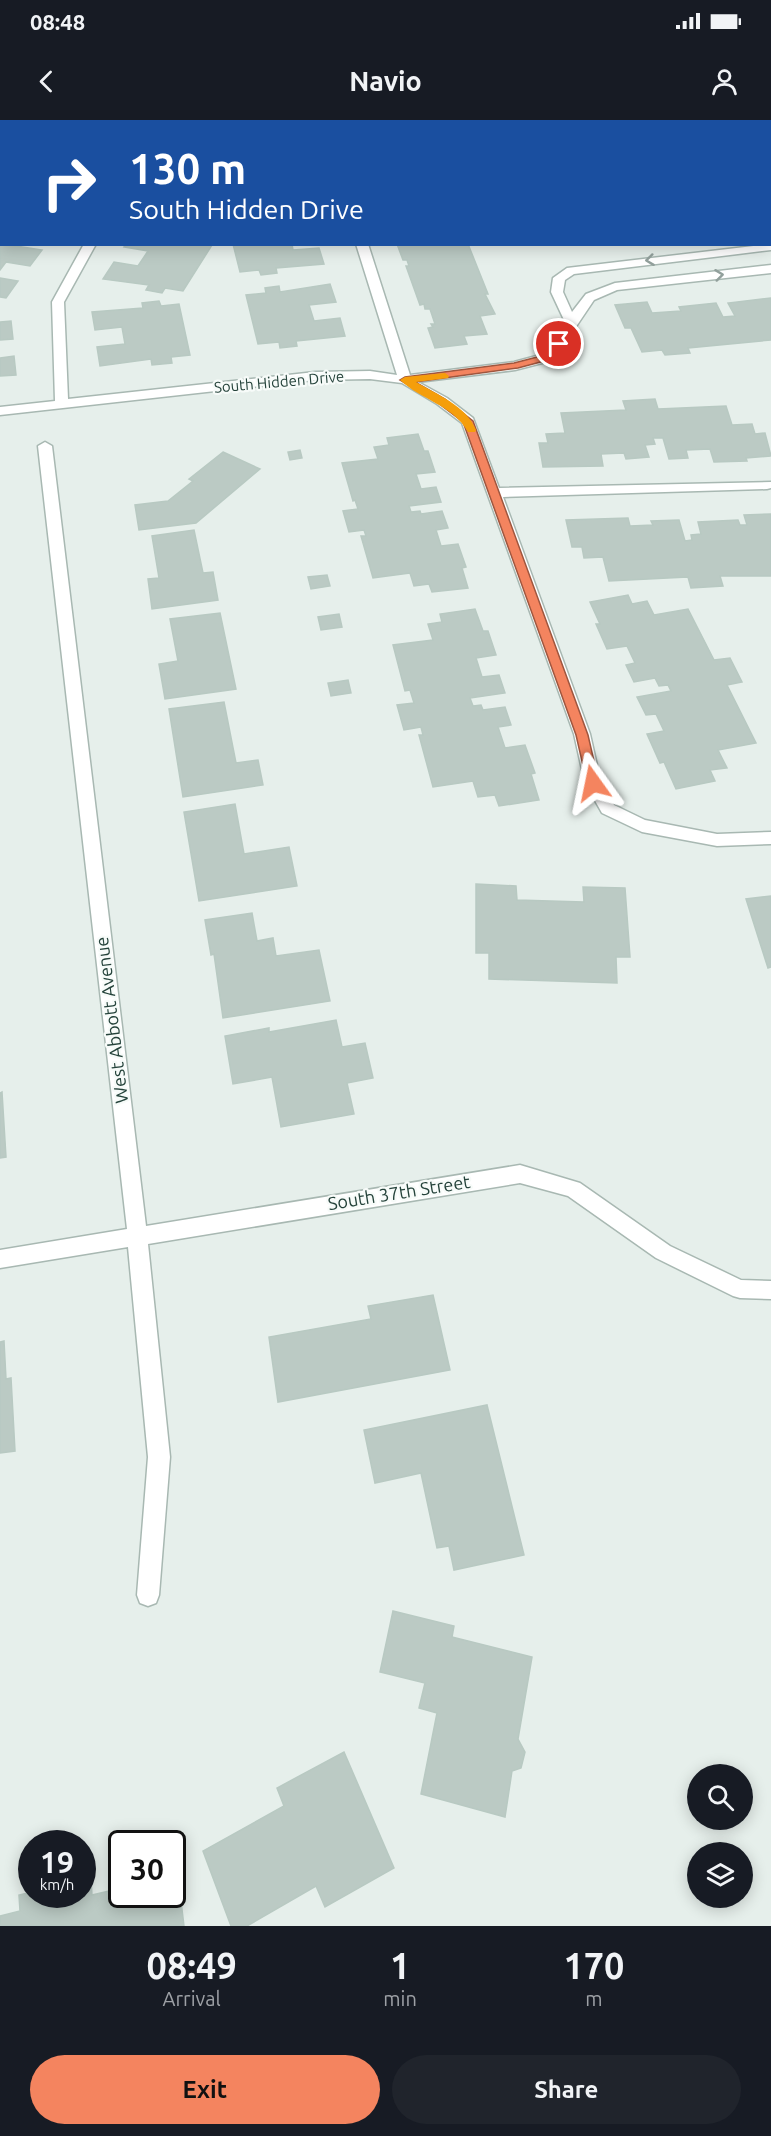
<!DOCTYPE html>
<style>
body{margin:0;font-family:Ubuntu,sans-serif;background:#20242c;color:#f1f3f6;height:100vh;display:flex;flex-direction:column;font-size:22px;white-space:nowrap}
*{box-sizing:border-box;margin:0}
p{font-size:20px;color:#9ea1a6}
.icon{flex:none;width:33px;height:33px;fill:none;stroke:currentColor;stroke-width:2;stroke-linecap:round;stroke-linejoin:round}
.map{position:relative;height:1806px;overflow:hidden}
.panel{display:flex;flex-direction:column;background:#171b24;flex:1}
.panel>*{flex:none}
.banner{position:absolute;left:0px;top:0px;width:771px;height:126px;box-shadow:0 3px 15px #0003;background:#1a4fa0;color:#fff;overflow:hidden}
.controls{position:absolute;left:687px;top:1644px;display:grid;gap:12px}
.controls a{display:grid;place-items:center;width:66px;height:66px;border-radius:50%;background:#171b24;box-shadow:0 3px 15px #0003;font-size:30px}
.speed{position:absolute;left:18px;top:1710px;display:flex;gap:12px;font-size:30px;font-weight:700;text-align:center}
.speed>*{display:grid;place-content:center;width:78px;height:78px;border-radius:50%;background:#171b24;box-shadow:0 3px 15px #0003;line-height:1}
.speed small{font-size:15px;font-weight:400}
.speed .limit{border:3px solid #111;border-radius:9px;background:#fff;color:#111}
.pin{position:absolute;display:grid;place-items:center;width:51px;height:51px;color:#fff;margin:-26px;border:3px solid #fff;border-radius:50%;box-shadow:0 2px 6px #0007}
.me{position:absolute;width:66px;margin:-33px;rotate:348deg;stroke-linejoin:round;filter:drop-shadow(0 0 4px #0008)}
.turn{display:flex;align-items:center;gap:21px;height:126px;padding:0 30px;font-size:27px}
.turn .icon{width:78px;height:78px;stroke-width:2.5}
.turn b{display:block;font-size:42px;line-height:51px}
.eta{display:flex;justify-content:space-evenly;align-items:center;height:102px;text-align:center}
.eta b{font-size:36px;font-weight:700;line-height:42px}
.primary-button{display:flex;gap:12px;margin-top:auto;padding:12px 30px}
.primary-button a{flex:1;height:69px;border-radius:36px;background:#f4845f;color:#111;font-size:24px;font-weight:700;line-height:69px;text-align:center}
.primary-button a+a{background:#20242c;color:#f1f3f6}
.status{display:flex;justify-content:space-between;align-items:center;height:42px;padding:0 30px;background:#171b24;direction:ltr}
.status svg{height:16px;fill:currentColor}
header{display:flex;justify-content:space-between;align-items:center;height:78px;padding:0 30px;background:#171b24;font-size:27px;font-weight:700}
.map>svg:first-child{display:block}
</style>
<div class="status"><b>08:48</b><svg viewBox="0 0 49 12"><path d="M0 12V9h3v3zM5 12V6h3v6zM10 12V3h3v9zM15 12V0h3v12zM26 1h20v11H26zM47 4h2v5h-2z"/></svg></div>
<header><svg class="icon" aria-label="back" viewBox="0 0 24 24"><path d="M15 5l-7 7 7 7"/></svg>Navio<svg class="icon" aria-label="person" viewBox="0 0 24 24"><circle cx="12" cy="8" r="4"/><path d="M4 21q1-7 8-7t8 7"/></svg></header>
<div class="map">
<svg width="771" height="1806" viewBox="0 0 771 1806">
<rect width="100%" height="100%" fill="#e6efeb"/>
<g fill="#bbcac4" stroke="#b8c9c2" stroke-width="1.5">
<path d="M126,124H208L212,125L183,171L165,168L162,173L146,170L149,165L103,159L114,142L138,146L148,131L124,127Z"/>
<path d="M233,124H292L293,130L319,128L324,144L276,148L277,153L261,155L259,150L240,152Z"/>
<path d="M397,124H468L488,174H485L495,194L480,196L487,214L464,216L467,224L435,228L428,208L433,207L431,204H435L430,189H425L424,184L420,185L406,146H409L407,140H403Z"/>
<path d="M0,125L16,126L42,130L30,146L6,142L0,150Z"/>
<path d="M0,158L18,161L6,178L0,177Z"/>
<path d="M330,164L336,182L309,185L314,201L340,198L345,216L296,221L297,226L280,228L279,222L258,224L246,175L266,173L265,168L279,166L280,172Z"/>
<path d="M771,178V220L688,228L690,233L665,235L662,230L642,232L631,208H625L615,185L647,182L652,193L681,191L679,187L716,183L723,197L735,196L728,183Z"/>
<path d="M159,181L161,186L179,184L190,235L171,237L172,243L152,245L151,239L100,246L97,227L125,224L122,207L95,210L92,192L143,188L142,183Z"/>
<path d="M11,201L13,219L0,220V202Z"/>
<path d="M14,236L16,255L0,256V238Z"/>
<path d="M655,279L658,289L726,286L732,305L752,304L755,314L765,313L771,336L746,338L747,341L714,342L710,329L686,330L688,338L669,339L663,318H653L655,324L645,325L649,337L626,339L624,333L601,334L603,346L543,347L539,323H548L546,314L565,313L561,293L626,290L623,281Z"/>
<path d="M418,314L424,331H428L435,352L416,354L421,369L436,367L441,382L409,386L411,392L420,391L421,394L442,391L448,408L436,410L441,426L458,424L466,447L462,448L468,468L432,472L429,464L414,466L410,453L373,458L361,416H366L364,410L349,412L343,391L358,389L355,380L353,381L342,343L378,339L374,327L389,325L387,318Z"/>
<path d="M300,330L302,338L290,340L288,332Z"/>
<path d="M223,332L260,349L196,403L139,410L135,385L168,381L193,361L189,359Z"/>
<path d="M771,394V456H720L723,466L691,468L688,457L609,461L603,437L584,438L582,427H572L566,400L628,398L630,406L653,405L651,401L679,400L685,421L692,420L691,415L701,414L698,402L738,400L740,405H747L744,395Z"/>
<path d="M194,410L203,453L213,452L218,480L152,489L148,459L159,458L152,416Z"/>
<path d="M327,455L330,466L311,469L308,457Z"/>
<path d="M628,475L632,484L647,481L654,495L688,489L714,540L730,538L742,562L727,565L756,623L718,630L727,648L710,650L715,661L676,669L664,642L660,643L647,614L664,611L656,594L646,595L637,577L671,571L668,565L659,566L655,558L634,562L626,545L635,543L627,526L607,529L596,504H600L590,482Z"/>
<path d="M475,489L483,511H488L496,535L476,538L482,557L499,555L505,573L470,578L473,586L481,585L483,590L505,587L511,605L498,607L505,628L525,625L535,653L531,654L539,680L499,686L495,675L478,677L473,661L433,667L419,615H423L421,607L404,610L397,585L414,583L410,570L405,571L393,525L433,520L428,504L442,502L440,494Z"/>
<path d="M220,493L236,569L165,579L159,544L178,541L170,499Z"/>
<path d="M339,494L342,507L321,510L318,497Z"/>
<path d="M348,560L351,573L331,576L328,563Z"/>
<path d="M224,582L236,643L258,640L263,665L183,677L169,589Z"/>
<path d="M235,684L244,734L289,727L297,766L199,781L184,692Z"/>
<path d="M476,764L516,766L517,780L584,782L583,767L625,768L630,837H616L617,863L489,859V833H476Z"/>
<path d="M771,776V847L768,848L746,779Z"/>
<path d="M252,793L257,821L273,818L276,836L319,830L330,881L223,898L214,834L211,835L205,800Z"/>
<path d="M336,900L342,927L365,923L373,958L347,963L354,994L281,1007L272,957L233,964L225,916L269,908V912Z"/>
<path d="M2,972L6,1037L0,1038V973Z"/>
<path d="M433,1175L450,1250L278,1282L269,1217L371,1199L368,1186Z"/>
<path d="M4,1221L6,1259L11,1258L15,1331L0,1333V1222Z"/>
<path d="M487,1285L524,1435L454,1450L449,1426L437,1428L421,1353L375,1363L364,1310Z"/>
<path d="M393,1491L454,1506L452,1517L532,1537L518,1619L525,1632L521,1648L512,1651L505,1697L421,1674L437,1593L419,1588L425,1563L380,1552Z"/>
<path d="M344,1632L394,1748L325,1787L316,1766L247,1806H231L203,1731L284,1686L277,1668Z"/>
<path d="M178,1756L184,1806H0V1796L20,1791L19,1775L32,1772V1774H82V1761L91,1759L92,1775L122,1768V1774H172V1757Z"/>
</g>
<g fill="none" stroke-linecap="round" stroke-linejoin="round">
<g stroke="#a8b8b2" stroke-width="3">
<g id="minor">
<path d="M27,0H43L26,2Z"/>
<path d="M204,0H222L203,2Z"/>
<path d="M343,0H371L342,2Z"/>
<path d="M0,9H2L0,16Z"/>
<rect x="0" y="51" width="2" height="6"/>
<rect x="0" y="73" width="2" height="7"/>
<path d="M771,122V130L574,154L565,160L563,172L572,192L586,174L615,163L771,145V153L617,170L594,180L563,226L550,241L515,250L418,262L447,278L473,298L499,368L771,362V368L767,369L503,377L590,614L601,663L614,685L645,700L717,714L771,712V724L717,726L642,712L602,693L585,663L574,614L462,303L437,284L402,263L370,259L315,260L0,295V287L55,281L52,182L84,124H96L64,182L68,279L315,252L370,251L397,255L356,124H368L410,255L514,242L540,235L554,221L565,202L551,172L553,158L567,148L770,124Z"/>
<path d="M45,322L52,326L146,1106L520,1045L580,1063L670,1126L741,1160L771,1161V1179L740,1178L733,1176L656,1138L568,1076L520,1063L148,1124L170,1337L159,1475L156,1483L148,1486L140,1483L137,1475L148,1337L128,1127L0,1148V1130L127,1109L38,326Z"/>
</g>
</g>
<use href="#minor" fill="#fff" fill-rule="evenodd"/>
</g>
<defs><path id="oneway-chevron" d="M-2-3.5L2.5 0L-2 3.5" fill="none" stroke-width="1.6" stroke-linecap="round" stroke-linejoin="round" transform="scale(1.5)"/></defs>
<g stroke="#92a09c">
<use href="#oneway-chevron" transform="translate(650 140) rotate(173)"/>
<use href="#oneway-chevron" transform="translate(719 155) rotate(-7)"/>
</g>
<path fill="#f4845f" stroke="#9f563e" stroke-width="1.5" d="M555,221L563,224L548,240L518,248L415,262L445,279L473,301L588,615L599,663L593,668L587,663L576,615L463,302L438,283L400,260L405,257L514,243L541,236Z"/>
<path fill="#f59e0b" d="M445,253L449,256L448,258L416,262C436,274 467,286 476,310L475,312H468C453,285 421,280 400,260L405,257Z"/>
<g text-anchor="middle" stroke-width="4.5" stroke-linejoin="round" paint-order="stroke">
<g font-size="15" fill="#24423a" stroke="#f7fbf9">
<text transform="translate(279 262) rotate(-5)" y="5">South Hidden Drive</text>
</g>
<g font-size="18" fill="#24423a" stroke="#f7fbf9">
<text transform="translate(112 900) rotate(-97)" y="6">West Abbott Avenue</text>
<text transform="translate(399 1073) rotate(-9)" y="6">South 37th Street</text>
</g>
</g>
</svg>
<div class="controls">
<a><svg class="icon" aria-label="search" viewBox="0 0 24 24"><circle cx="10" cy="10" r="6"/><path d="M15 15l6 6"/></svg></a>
<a><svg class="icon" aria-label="layers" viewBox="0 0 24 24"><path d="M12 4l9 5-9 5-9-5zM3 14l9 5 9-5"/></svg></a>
</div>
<div class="speed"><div>19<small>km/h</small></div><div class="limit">30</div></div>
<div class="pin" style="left:559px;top:224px;background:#d93025"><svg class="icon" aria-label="arrive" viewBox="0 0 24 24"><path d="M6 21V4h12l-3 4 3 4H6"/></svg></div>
<svg class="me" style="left:593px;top:663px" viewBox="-20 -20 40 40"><path d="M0-17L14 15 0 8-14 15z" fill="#f4845f" stroke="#fff" stroke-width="4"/></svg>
<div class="banner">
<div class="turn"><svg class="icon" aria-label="right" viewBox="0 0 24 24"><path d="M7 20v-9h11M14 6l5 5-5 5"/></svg><div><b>130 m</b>South Hidden Drive</div></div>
</div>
</div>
<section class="panel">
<div class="eta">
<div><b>08:49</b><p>Arrival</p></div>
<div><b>1</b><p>min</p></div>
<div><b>170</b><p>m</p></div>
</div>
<div class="primary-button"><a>Exit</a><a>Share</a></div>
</section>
